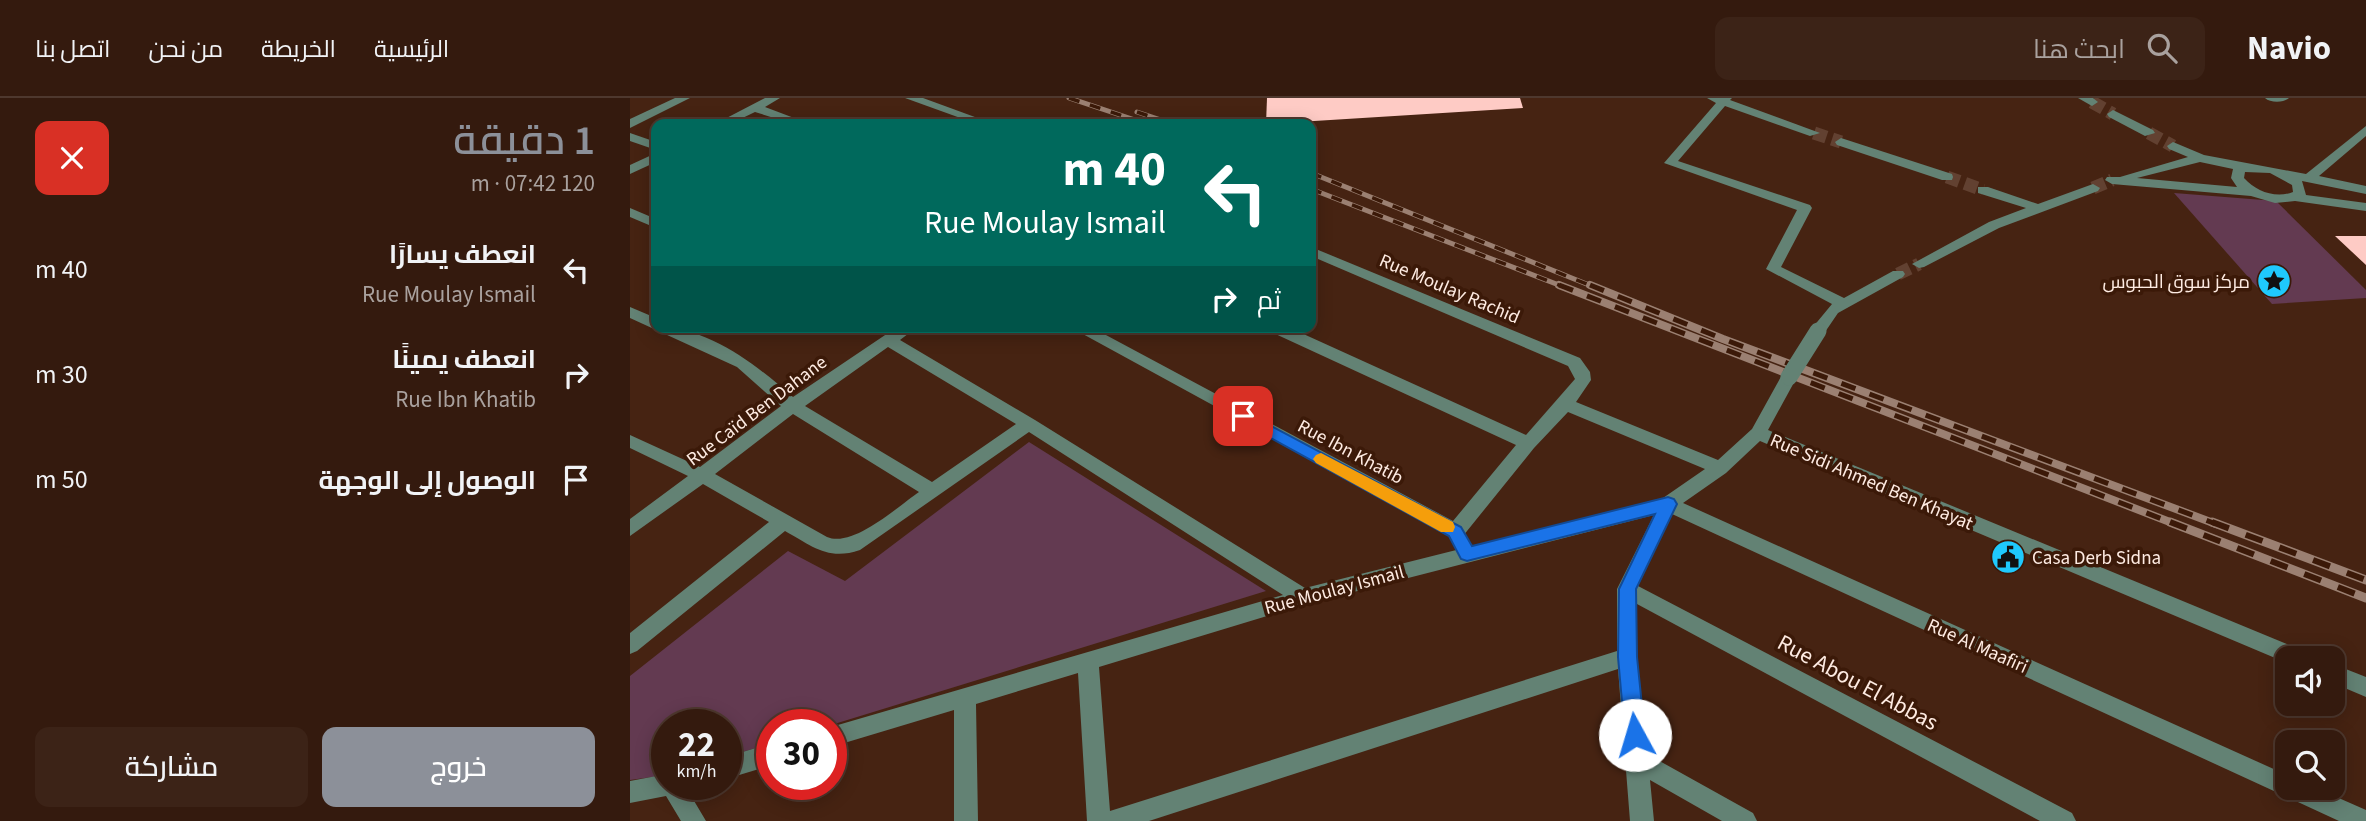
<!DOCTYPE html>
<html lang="ar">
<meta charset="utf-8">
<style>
body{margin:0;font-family:"Source Sans 3",Cairo,sans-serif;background:#3c2317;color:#f1f3f6;direction:rtl;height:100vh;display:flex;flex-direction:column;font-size:26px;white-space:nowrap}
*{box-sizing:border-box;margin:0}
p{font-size:23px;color:#a9a19e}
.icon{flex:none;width:38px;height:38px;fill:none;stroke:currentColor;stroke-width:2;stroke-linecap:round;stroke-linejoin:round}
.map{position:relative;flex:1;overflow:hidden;direction:ltr}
.side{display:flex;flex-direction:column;background:#341a0e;width:630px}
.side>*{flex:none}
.hud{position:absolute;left:21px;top:21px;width:665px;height:214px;border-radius:14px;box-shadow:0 4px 18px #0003,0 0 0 2px #4e382e;direction:rtl;background:#00695c;color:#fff;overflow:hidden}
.tools{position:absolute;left:1645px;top:548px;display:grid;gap:14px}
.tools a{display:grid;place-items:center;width:70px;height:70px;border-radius:14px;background:#341a0e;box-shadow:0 4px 18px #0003,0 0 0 2px #4e382e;font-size:35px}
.speed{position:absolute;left:21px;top:611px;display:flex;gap:14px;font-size:35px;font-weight:700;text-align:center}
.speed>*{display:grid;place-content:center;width:91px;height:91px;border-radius:50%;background:#341a0e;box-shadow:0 4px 18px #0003,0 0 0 2px #4e382e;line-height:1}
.speed small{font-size:18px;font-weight:400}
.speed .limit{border:10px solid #d22;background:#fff;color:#111}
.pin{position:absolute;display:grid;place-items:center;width:60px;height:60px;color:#fff;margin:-30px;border-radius:14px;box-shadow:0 4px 10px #0006}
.me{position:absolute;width:77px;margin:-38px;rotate:354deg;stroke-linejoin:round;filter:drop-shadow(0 0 5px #0008)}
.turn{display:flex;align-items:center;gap:24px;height:147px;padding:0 35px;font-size:32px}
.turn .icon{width:91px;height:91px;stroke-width:2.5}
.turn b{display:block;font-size:49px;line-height:60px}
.then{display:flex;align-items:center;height:66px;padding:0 35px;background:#0003;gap:14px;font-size:26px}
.round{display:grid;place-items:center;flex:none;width:74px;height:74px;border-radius:14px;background:#3c2317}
.head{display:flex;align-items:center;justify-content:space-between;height:119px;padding:0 35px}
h1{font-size:42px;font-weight:600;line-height:52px;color:#8c9099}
.action{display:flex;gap:14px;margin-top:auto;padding:14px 35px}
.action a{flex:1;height:80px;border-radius:14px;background:#8c9099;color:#fff;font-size:28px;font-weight:600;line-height:80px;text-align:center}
.action a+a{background:#3c2317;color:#f1f3f6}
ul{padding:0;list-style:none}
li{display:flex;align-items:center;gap:21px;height:105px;padding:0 35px}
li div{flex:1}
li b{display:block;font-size:26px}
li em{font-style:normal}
header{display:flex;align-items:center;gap:42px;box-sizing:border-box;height:98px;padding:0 35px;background:#341a0e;border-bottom:2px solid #4e382e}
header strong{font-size:33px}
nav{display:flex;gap:38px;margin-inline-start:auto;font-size:24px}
.search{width:490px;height:63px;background:#3c2317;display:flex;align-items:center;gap:18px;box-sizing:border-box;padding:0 24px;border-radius:14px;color:#a9a19e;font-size:26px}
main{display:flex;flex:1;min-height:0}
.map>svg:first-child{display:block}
</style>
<header>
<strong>Navio</strong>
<div class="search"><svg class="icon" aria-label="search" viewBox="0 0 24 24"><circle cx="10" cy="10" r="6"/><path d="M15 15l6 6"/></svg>ابحث هنا</div>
<nav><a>الرئيسية</a><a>الخريطة</a><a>من نحن</a><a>اتصل بنا</a></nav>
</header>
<main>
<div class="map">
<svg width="1736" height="723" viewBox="0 0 1736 723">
<rect width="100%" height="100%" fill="#462312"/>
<g fill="#633a51">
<path d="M1544,95L1646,103L1736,192V200L1642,206Z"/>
<path d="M399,344L636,493L201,627L142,626V645L96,659V626H37V677L0,682V578L158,453L215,483Z"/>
</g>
<g fill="#fecbc5">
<path d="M637,0H890L893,10L636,26Z"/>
<path d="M1705,138H1736V167Z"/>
</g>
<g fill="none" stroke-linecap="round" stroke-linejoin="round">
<g stroke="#624131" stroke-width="13" stroke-dasharray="13 6" stroke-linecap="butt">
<path d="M1462,4L1483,16"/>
<path d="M1184,35L1211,44"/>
<path d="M1519,35L1543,48"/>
<path d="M1317,79L1353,92"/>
<path d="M1463,90L1482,82"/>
<path d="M1268,176L1289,166"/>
</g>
<g fill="#638274" fill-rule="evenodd">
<path d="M45,0H60L0,30V21Z"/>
<path d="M135,0H150L135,9L180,26H163L125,14L100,26H85Z"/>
<path d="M275,0H293L364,26H347Z"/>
<path d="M1077,0H1102L1100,2L1190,35L1180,38L1095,8L1048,63L1180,107L1182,110L1151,169L1214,200L1263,173H1273L1275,176L1273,179L1208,215L1193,237H1183L1180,233L1183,229L1202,206L1136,171L1167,112L1034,65L1086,5Z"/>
<path d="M1448,0H1463L1468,4L1462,8Z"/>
<path d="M1635,0H1659C1654,5 1640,5 1635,0Z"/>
<path d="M1483,12L1523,32L1525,35L1515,38L1479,19L1477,16Z"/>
<path d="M1736,28V38L1689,78L1736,88V96L1672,83L1676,97L1736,105V113L1665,103L1645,105L1621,98L1482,86L1475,82L1477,79H1490L1558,59L1539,51L1537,48L1543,44L1574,57L1676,76ZM1570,64L1603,71L1601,80L1607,89L1507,80ZM1615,74L1640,75L1662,87L1663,94C1645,101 1626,93 1614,80Z"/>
<path d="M0,35L26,44V52L0,43Z"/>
<path d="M1211,40L1322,76L1323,79L1322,82H1312L1207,47L1205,44Z"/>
<path d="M26,55V64L0,76V67Z"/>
<path d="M1463,86L1470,90L1468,93L1369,130L1294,169L1289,170L1282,166L1359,124L1396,110L1348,95V89H1358L1408,106Z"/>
<path d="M0,110L26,121V130L0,119Z"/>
<path d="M681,149L950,260L960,274L961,282L946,304L1088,362L1122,331L1153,275H1165L1167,279L1138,332L1674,553L1677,560H1657V565L1130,343L1096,375L1053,405L1657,677V690H1686L1736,712V723H1709L1042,416L1008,488L1442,715L1446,723H1410L1007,506V559L1017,656L1123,715L1127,723H1092L1020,682L1024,723H1000L988,571L519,723H457L448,575L346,606L348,723H324V612L201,649V629L653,497L399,334L230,452C198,463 182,448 155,433L7,553L0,556V535L139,424L73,386L0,438V421L58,378L0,350V337L70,369L151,308L107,269L0,220V209L26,220V229C79,229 125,266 163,299L267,229H287L270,242L405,322L675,490L1033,400L1075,371L938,314L904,350L833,438L826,440L440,229H461L823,423L886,347L639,233L636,229H658L896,337L945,281L938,268L681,158ZM258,249L386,326L302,384L175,308ZM163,316L289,394C267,409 223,450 197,439L85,376ZM1024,417L987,491V553L480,713L469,569L673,507Z"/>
<path d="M1703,566L1736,579V599L1703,585Z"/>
<path d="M142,645V667L96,681V659Z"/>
<path d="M37,676V686H54L76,723H51L36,698L0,705V683Z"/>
</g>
<g stroke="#9b8072" stroke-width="5">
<g id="rail-far2">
<path d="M439,0L517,26"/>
<path d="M507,14L543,26"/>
<path d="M681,75L964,189"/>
<path d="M681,91L934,189"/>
</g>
</g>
<g stroke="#9b8072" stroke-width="8">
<g id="rail-far1">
<path d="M929,187L1545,426"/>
<path d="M960,187L1093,241L1586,426"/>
</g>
</g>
<g stroke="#9b8072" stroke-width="9">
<g id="rail">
<path d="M1540,424L1736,500"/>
<path d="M1582,424L1736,482"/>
</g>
</g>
<use href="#rail-far2" stroke="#3b1908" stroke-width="3.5" stroke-dasharray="11" stroke-linecap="butt"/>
<use href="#rail-far1" stroke="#3b1908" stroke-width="5" stroke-dasharray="15" stroke-linecap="butt"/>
<use href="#rail" stroke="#3b1908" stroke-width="6" stroke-dasharray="18" stroke-linecap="butt"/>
<path stroke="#638274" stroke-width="17" d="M1159,279L1188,233"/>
</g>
<path fill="#1a73e8" stroke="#114b97" stroke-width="2" d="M613,313L831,429L842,448L1038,399L1044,401L1047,406L1006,491L1007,559L1015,637L1012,643L1005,646L998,643L995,637L988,559L989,491L1025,416L837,463L831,461L819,438L608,322L605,318L608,315Z"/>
<path fill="#f59e0b" d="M691,355L823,424L825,429L823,434H811L686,365L683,361L686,357Z"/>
<defs>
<g id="sight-disc" transform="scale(1.75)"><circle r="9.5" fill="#1fc9fd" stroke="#3b1908"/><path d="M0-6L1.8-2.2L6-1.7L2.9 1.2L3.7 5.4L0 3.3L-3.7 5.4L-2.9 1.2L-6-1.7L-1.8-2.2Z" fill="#111"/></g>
<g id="civic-disc" transform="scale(1.75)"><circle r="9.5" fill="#1fc9fd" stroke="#3b1908"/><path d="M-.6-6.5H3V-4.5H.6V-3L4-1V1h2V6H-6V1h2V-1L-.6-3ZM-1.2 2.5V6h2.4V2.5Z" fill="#111"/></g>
</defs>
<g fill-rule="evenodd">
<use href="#sight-disc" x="1644" y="183"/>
<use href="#civic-disc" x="1378" y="459"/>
</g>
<g text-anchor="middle" stroke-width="7" stroke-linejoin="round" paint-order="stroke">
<g font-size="19" fill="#feebe2" stroke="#3b1908" text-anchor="end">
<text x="1620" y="190">مركز سوق الحبوس</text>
<text x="1402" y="466" text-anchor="start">Casa Derb Sidna</text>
</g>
<g font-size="19" fill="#feebe2" stroke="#3b1908">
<text transform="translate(820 190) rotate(23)" y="7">Rue Moulay Rachid</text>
<text transform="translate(126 312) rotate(-37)" y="7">Rue Caïd Ben Dahane</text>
<text transform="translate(721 353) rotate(28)" y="7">Rue Ibn Khatib</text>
<text transform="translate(1242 383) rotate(23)" y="7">Rue Sidi Ahmed Ben Khayat</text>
<text transform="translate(704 491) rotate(-15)" y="7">Rue Moulay Ismail</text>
<text transform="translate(1348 547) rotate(24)" y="7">Rue Al Maafiri</text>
</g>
<g font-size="23" fill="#feebe2" stroke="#3b1908">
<text transform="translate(1228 584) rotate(28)" y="8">Rue Abou El Abbas</text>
</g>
</g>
</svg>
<div class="tools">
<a><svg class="icon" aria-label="sound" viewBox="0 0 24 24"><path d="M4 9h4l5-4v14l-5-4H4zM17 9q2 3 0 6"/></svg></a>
<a><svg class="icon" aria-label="search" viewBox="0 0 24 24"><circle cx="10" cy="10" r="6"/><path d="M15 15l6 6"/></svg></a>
</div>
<div class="speed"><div>22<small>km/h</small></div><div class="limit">30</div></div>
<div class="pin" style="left:613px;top:318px;background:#d93025"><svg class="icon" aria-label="arrive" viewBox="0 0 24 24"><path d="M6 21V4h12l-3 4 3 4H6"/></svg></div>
<svg class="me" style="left:1005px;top:637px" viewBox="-20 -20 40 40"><circle r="19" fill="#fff"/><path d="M0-13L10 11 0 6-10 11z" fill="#1a73e8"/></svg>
<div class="hud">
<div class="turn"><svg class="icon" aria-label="left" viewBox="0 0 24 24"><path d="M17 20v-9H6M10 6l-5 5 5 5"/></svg><div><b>40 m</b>Rue Moulay Ismail</div></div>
<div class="then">ثم<svg class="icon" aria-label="right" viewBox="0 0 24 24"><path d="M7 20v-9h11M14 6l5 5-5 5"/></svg></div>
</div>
</div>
<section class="side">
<div class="head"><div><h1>1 دقيقة</h1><p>120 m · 07:42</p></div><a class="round" style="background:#d93025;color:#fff"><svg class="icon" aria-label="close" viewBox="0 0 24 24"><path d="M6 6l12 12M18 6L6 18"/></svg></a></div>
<ul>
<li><svg class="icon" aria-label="left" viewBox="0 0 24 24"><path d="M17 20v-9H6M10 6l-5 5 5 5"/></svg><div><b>انعطف يسارًا</b><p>Rue Moulay Ismail</p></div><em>40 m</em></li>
<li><svg class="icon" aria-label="right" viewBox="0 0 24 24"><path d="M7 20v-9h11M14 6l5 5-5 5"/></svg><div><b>انعطف يمينًا</b><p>Rue Ibn Khatib</p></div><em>30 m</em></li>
<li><svg class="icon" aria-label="arrive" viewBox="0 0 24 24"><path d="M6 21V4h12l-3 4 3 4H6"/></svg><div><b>الوصول إلى الوجهة</b></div><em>50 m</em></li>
</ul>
<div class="action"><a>خروج</a><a>مشاركة</a></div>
</section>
</main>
